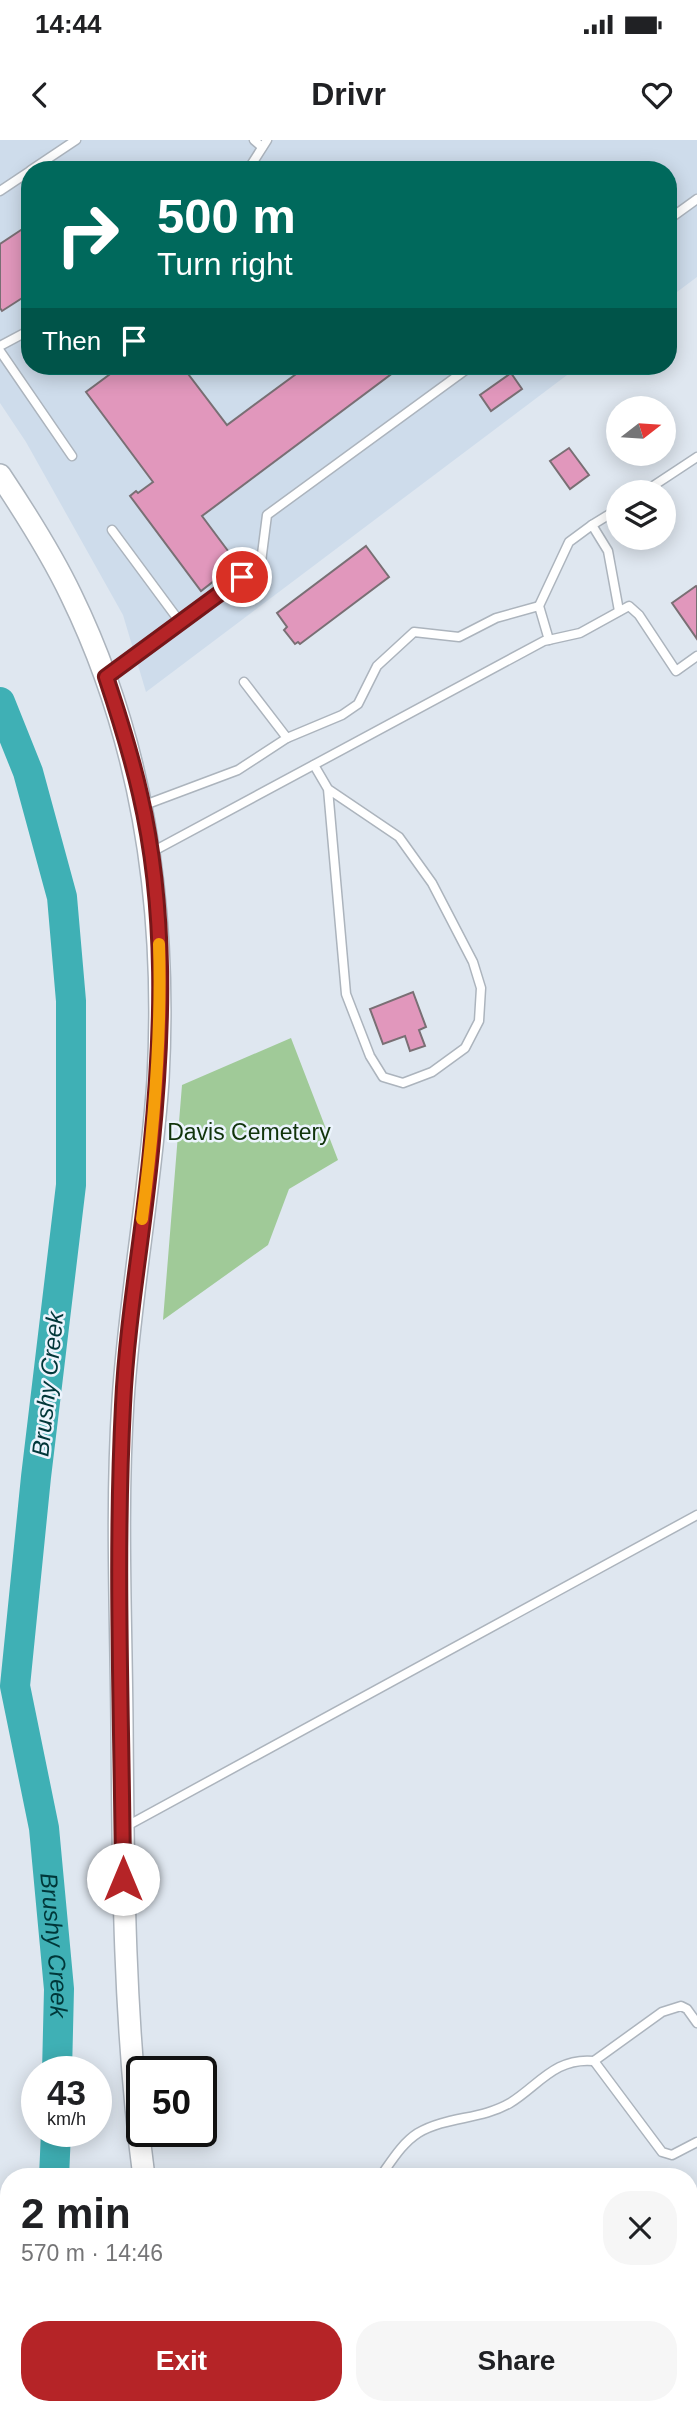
<!DOCTYPE html>
<meta charset="utf-8">
<style>
body{margin:0;font-family:Helvetica,sans-serif;background:#f6f6f6;color:#202124;height:100vh;display:flex;flex-direction:column;font-size:26px;white-space:nowrap}
*{box-sizing:border-box;margin:0}
p{font-size:23px;color:#757577}
.icon{flex:none;width:38px;height:38px;fill:none;stroke:currentColor;stroke-width:2;stroke-linecap:round;stroke-linejoin:round}
.map{position:relative;flex:1;overflow:hidden}
.panel{position:absolute;left:0px;top:2028px;width:698px;height:247px;display:flex;flex-direction:column;background:#fff;border-radius:28px 28px 0 0;box-shadow:0 4px 18px #0003}
.panel>*{flex:none}
.guide{position:absolute;left:21px;top:21px;width:656px;height:214px;border-radius:28px;box-shadow:0 4px 18px #0003;background:#00695c;color:#fff;overflow:hidden}
.needle{width:46px;rotate:73deg}
.controls{position:absolute;left:606px;top:256px;display:grid;gap:14px}
.controls a{display:grid;place-items:center;width:70px;height:70px;border-radius:50%;background:#fff;box-shadow:0 4px 18px #0003;font-size:35px}
.speed{position:absolute;left:21px;top:1916px;display:flex;gap:14px;font-size:35px;font-weight:700;text-align:center}
.speed>*{display:grid;place-content:center;width:91px;height:91px;border-radius:50%;background:#fff;box-shadow:0 4px 18px #0003;line-height:1}
.speed small{font-size:18px;font-weight:400}
.speed .limit{border:4px solid #111;border-radius:10px;background:#fff;color:#111}
.pin{position:absolute;display:grid;place-items:center;width:60px;height:60px;color:#fff;margin:-30px;border:4px solid #fff;border-radius:50%;box-shadow:0 2px 7px #0007}
.me{position:absolute;width:77px;margin:-38px;rotate:0deg;stroke-linejoin:round;filter:drop-shadow(0 0 5px #0008)}
.turn{display:flex;align-items:center;gap:24px;height:147px;padding:0 21px;font-size:32px}
.turn .icon{width:91px;height:91px;stroke-width:2.5}
.turn b{display:block;font-size:49px;line-height:60px}
.then{display:flex;align-items:center;height:66px;padding:0 21px;background:#0003;gap:14px;font-size:26px}
.round{display:grid;place-items:center;flex:none;width:74px;height:74px;border-radius:28px;background:#f6f6f6}
.overview{display:flex;align-items:center;justify-content:space-between;height:119px;padding:0 21px}
h1{font-size:42px;font-weight:700;line-height:52px}
.cta{display:flex;gap:14px;margin-top:auto;padding:14px 21px}
.cta a{flex:1;height:80px;border-radius:28px;background:#b52427;color:#fff;font-size:28px;font-weight:700;line-height:80px;text-align:center}
.cta a+a{background:#f6f6f6;color:#202124}
.status{display:flex;justify-content:space-between;align-items:center;height:49px;padding:0 35px;background:#fff;direction:ltr}
.status svg{height:19px;fill:currentColor}
header{display:flex;justify-content:space-between;align-items:center;height:91px;padding:0 21px;background:#fff;font-size:32px;font-weight:700}
.map>svg:first-child{display:block}
</style>
<div class="status"><b>14:44</b><svg viewBox="0 0 49 12"><path d="M0 12V9h3v3zM5 12V6h3v6zM10 12V3h3v9zM15 12V0h3v12zM26 1h20v11H26zM47 4h2v5h-2z"/></svg></div>
<header><svg class="icon" aria-label="back" viewBox="0 0 24 24"><path d="M15 5l-7 7 7 7"/></svg>Drivr<svg class="icon" aria-label="heart" viewBox="0 0 24 24"><path d="M12 20l-8-8c-3-5 5-10 8-4 3-6 11-1 8 4z"/></svg></header>
<div class="map">
<svg width="697" height="2274" viewBox="0 0 697 2274">
<rect width="100%" height="100%" fill="#dfe7f0"/>
<path fill="#cedceb" d="M0,0H697V137L669,158L668,30H30V226H579L146,552L123,475L26,302L0,263Z"/>
<path fill="#a0ca98" d="M291,898L338,1020L289,1049L268,1105L163,1180L182,945Z"/>
<g fill="none" stroke-linecap="round" stroke-linejoin="round">
<g stroke="#3fb0b5" stroke-width="30">
<path id="s1" d="M0,562L28,632L62,757L71,861V1045L36,1337L15,1546L44,1688L59,1849L57,1932"/>
<path d="M54,2037L56,1992"/>
<path d="M27,2266V2274"/>
</g>
</g>
<g fill="#e197bc" stroke="#796f74" stroke-width="2">
<path d="M30,84V153L2,171L0,168V104Z"/>
<path d="M121,226H182L227,285L307,226H389L394,232L202,376L237,423L201,451L130,356L136,351L138,353L153,342L86,252Z"/>
<path d="M511,233L522,249L491,271L480,255Z"/>
<path d="M569,308L589,335L570,349L550,321Z"/>
<path d="M366,406L389,437L300,504L298,502L295,504L284,490L287,487L277,473Z"/>
<path d="M696,446L697,447V499L672,463Z"/>
<path d="M413,852L426,887L419,890L425,906L410,911L405,896L383,904L370,869Z"/>
<path d="M697,2137V2170L690,2160V2143Z"/>
</g>
<g fill="none" stroke-linecap="round" stroke-linejoin="round">
<g stroke="#acb4bd" stroke-width="11">
<g id="service">
<path d="M254,0L262,7"/>
<path d="M31,30L76,0"/>
<path d="M248,30L267,0"/>
<path d="M0,51L30,31"/>
<path d="M668,80L697,59"/>
<path d="M0,206L30,190"/>
<path d="M0,211L72,316"/>
<path d="M644,352L697,317"/>
<path d="M592,385L618,369"/>
<path d="M112,390L180,482"/>
<path d="M549,500L539,466L569,402L592,385L608,411L619,471"/>
<path d="M108,535L261,422L267,375L471,226"/>
<path d="M287,598L342,575L358,564L377,526L414,492L459,497L496,478L539,466"/>
<path d="M314,625L328,649L399,697L432,743L473,822L481,848L479,881L465,908L432,932L403,943L383,937L370,916L346,854L328,649"/>
<path d="M142,666L238,630L287,598L244,542"/>
<path d="M150,713L544,501L580,493L629,466L639,475L676,531L697,516"/>
<path d="M125,1687L697,1375"/>
<path d="M594,1921L662,2012L672,2015L697,2002"/>
<path d="M380,2037C391,2022 402,2003 418,1993C447,1976 481,1980 510,1963C538,1946 555,1917 594,1921L662,1872L681,1866L687,1869L697,1883"/>
<path d="M690,2202L697,2196"/>
<path d="M690,2221L697,2231"/>
</g>
</g>
<g stroke="#acb4bd" stroke-width="19">
<g id="minor">
<path d="M0,2106L9,2104"/>
<path d="M690,2114L697,2109"/>
<path d="M481,2274L493,2266"/>
</g>
</g>
<g stroke="#acb4bd" stroke-width="24">
<g id="secondary">
<path d="M0,335C26,374 51,413 71,455C145,607 167,773 158,940C151,1047 130,1153 123,1261C116,1368 121,1476 122,1584C123,1735 124,1887 144,2037"/>
<path d="M179,2266L180,2274"/>
</g>
</g>
<use href="#service" stroke="#fff" stroke-width="8"/>
<use href="#minor" stroke="#fff" stroke-width="16"/>
<use href="#secondary" stroke="#fff" stroke-width="21"/>
</g>
<g fill="none" stroke-linecap="round" stroke-linejoin="round">
<g stroke="#761719" stroke-width="18">
<path id="route" d="M123,1739C122,1581 115,1422 123,1265C127,1179 143,1096 151,1011C163,893 167,770 140,654C131,614 119,576 106,537L242,437"/>
</g>
<use href="#route" stroke="#b52427" stroke-width="12"/>
<path stroke="#f59e0b" stroke-width="12" d="M142,1079C154,988 162,897 159,804"/>
</g>
<g text-anchor="middle" stroke-width="5" stroke-linejoin="round" paint-order="stroke">
<g font-size="23" fill="#11340b" stroke="#ecf4fd">
<text x="249" y="1000">Davis Cemetery</text>
</g>
<g font-size="24" font-style="italic" fill="#003739" stroke="#ecf4fd">
<text transform="translate(48 1244) rotate(-84)" y="8">Brushy Creek</text>
<text dy="8" stroke="none"><textPath href="#s1" startOffset="1260">Brushy Creek</textPath></text>
</g>
</g>
</svg>
<div class="controls">
<a><svg class="needle" viewBox="-14 -14 28 28"><path d="M0-13l5 13h-10z" fill="#e53935"/><path d="M0 13l5-13h-10z" fill="#757577"/></svg></a>
<a><svg class="icon" aria-label="layers" viewBox="0 0 24 24"><path d="M12 4l9 5-9 5-9-5zM3 14l9 5 9-5"/></svg></a>
</div>
<div class="speed"><div>43<small>km/h</small></div><div class="limit">50</div></div>
<div class="pin" style="left:242px;top:437px;background:#d93025"><svg class="icon" aria-label="arrive" viewBox="0 0 24 24"><path d="M6 21V4h12l-3 4 3 4H6"/></svg></div>
<svg class="me" style="left:123px;top:1739px" viewBox="-20 -20 40 40"><circle r="19" fill="#fff"/><path d="M0-13L10 11 0 6-10 11z" fill="#b52427"/></svg>
<div class="guide">
<div class="turn"><svg class="icon" aria-label="right" viewBox="0 0 24 24"><path d="M7 20v-9h11M14 6l5 5-5 5"/></svg><div><b>500 m</b>Turn right</div></div>
<div class="then">Then<svg class="icon" aria-label="arrive" viewBox="0 0 24 24"><path d="M6 21V4h12l-3 4 3 4H6"/></svg></div>
</div>
<section class="panel">
<div class="overview"><div><h1>2 min</h1><p>570 m · 14:46</p></div><a class="round"><svg class="icon" aria-label="close" viewBox="0 0 24 24"><path d="M6 6l12 12M18 6L6 18"/></svg></a></div>
<div class="cta"><a>Exit</a><a>Share</a></div>
</section>
</div>
